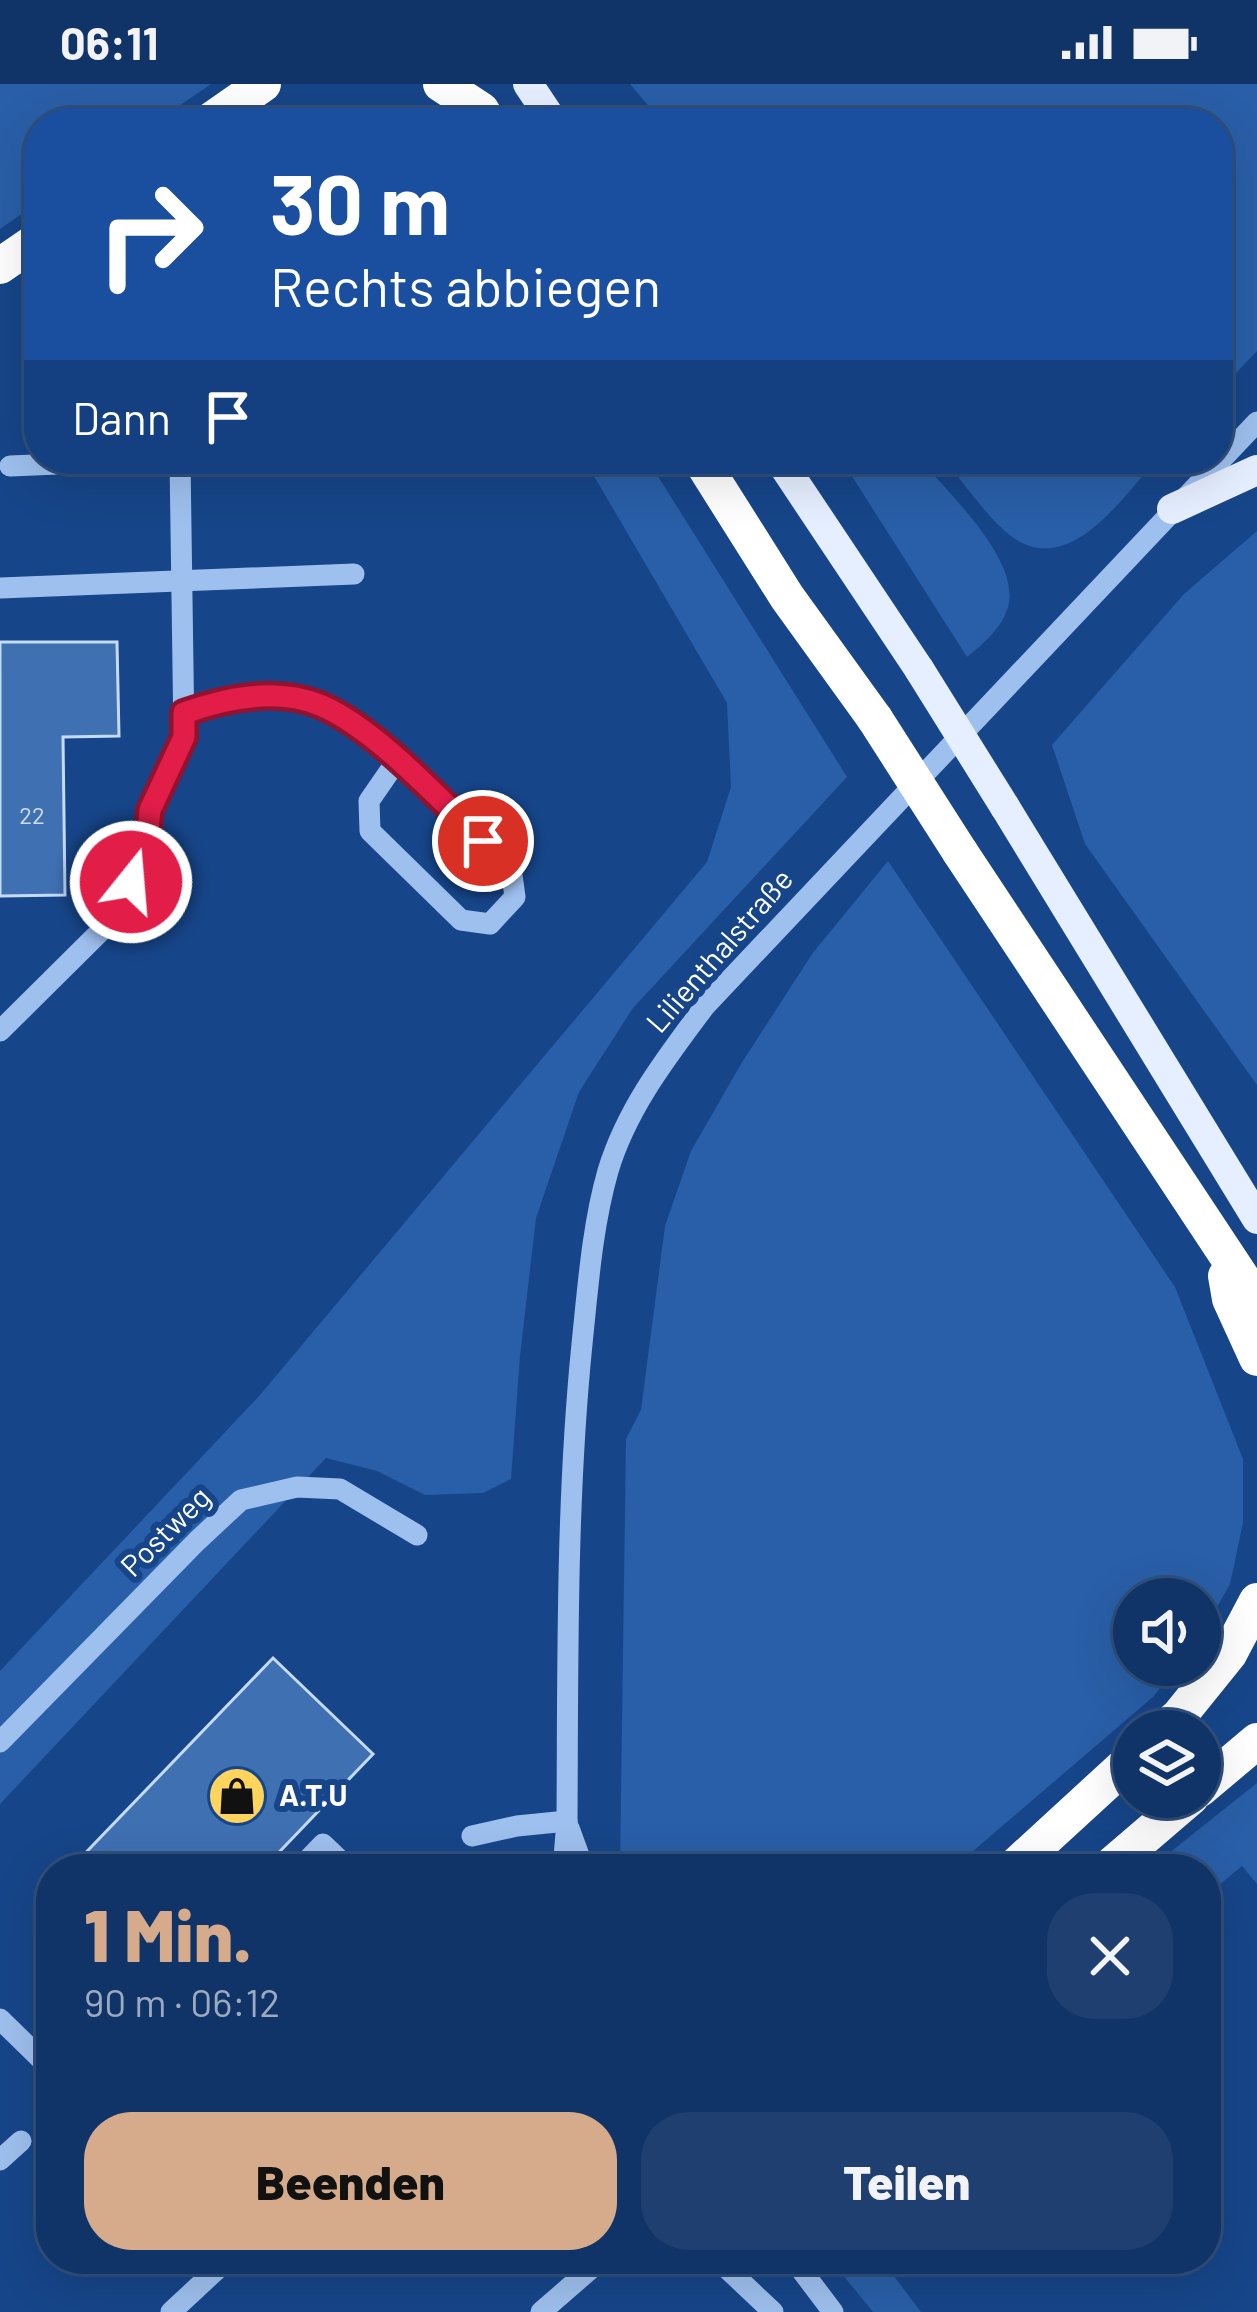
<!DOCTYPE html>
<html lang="de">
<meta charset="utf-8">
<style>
body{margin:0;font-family:Barlow,sans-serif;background:#1e3f70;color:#f1f3f6;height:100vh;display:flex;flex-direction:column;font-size:45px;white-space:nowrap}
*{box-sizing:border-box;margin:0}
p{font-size:39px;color:#9caac0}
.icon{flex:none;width:66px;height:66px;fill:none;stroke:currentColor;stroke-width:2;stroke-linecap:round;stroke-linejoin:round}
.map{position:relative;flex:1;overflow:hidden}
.drawer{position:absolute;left:36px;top:1770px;width:1185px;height:420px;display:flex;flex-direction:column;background:#103467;border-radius:48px;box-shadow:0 12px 48px #0002,0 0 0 3px #304f7b}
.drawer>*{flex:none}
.hud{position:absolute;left:24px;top:24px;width:1209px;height:366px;border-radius:48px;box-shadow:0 12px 48px #0002,0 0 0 3px #304f7b;background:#1a4fa0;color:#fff;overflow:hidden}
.tools{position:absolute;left:1113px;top:1494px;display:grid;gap:24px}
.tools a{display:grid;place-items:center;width:108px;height:108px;border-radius:50%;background:#103467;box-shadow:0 12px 48px #0002,0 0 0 3px #304f7b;font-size:60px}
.pin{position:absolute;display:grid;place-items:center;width:102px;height:102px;color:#fff;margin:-51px;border:6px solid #fff;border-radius:50%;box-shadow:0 3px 12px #0007}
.me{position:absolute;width:132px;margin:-66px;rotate:17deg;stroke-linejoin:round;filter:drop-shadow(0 0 9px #0008)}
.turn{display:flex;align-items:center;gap:42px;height:252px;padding:0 48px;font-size:54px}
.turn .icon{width:156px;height:156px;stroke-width:2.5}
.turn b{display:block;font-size:84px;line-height:102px}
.then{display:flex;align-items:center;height:114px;padding:0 48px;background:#0003;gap:24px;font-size:45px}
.round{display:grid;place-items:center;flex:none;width:126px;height:126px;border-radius:48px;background:#1e3f70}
.summary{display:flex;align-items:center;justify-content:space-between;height:204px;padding:0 48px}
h1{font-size:72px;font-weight:800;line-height:90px;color:#d6ab8b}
.primary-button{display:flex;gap:24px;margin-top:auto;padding:24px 48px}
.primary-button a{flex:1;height:138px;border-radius:48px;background:#d6ab8b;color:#111;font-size:48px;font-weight:800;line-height:138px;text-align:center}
.primary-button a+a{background:#1e3f70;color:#f1f3f6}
.status{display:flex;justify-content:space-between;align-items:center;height:84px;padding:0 60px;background:#103467;direction:ltr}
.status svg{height:33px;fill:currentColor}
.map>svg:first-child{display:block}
</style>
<div class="status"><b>06:11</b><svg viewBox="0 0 49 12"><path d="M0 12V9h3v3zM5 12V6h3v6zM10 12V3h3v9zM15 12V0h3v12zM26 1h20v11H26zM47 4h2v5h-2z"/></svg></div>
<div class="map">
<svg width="1257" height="2228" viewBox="0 0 1257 2228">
<rect width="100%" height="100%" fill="#164589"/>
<g fill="#295fa8">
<path d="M0,0H211L154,39H39V118L0,145Z"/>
<path d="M630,0H1257V267L1218,308V39H663Z"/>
<path d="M584,375H647L847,693L633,924L579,1008L536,1134L520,1272L511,1395L483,1409L425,1411L377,1387L326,1374L0,1720V1587L260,1311L707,778L731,703L727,619Z"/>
<path d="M841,375H920C948,409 1021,476 1008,523C1002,544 984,559 967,573Z"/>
<path d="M944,375H1157C1121,415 1066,500 1006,448C982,427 964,399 944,375Z"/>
<path d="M1257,447V1001L1085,760L1052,661L1184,510Z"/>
<path d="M888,777L1175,1203L1243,1375V1439L1230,1500L1200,1554V1515H1134V1581H1179L1153,1613L952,1785H620L626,1355L641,1326L665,1142L691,1067L741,980L812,870Z"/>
<path d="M1257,1699V1800L1242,1782L1206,1812V1785H1149Z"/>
<path d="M830,2175H881L921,2228H873Z"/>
</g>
<g fill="#3f70b2" stroke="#c4dbfa" stroke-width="3">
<path d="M0,558H117L119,652L63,653L65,811L0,812Z"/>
<path d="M273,1574L373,1670L263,1785H70Z"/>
</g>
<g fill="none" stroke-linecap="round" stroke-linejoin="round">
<g stroke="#9ec0ee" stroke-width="21">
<path d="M10,382L180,375L282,377"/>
<path d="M0,504L354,490"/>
<path d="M184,629L224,615L268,612L320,621L353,642L398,675L511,784L515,813L490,840L461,836L370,747L369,717L398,675"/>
<path d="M0,947L116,832L146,765L150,726L184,653L180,375"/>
<path d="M0,1658L197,1457L241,1416L297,1403L340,1405L417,1451"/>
<path d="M569,1744L584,1785"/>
<path d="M472,1752L517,1742L567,1737"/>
<path d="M299,1785L323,1760L349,1785"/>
<path d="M563,1785L567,1737C568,1578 566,1419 582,1260C588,1203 592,1143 608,1087C627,1024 667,973 705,922L1257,338"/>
<path d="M0,1935L47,1981H51"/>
<path d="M0,2076L21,2057"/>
<path d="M386,2175L392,2177"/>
<path d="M717,2175L773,2228"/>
<path d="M793,2175L833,2228"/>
<path d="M171,2228L228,2175"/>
<path d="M541,2228L602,2175"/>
</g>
<g stroke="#e6efff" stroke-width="30">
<path d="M528,0L554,39"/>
<path d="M779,375L919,585"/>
<path d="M1172,425L1257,386"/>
<path d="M1005,723L1257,1135"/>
</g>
<g stroke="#fff" stroke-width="36">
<path d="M441,0L481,26L489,39"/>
<path d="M207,39L263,0"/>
<path d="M0,182L39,155"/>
<path d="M700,375L787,513L875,635"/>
<path d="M960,768L1257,1217"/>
<path d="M1226,1192L1230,1215L1257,1274"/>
<path d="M1162,1647L1179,1632L1229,1570L1257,1517"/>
<path d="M1200,1705L1257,1657"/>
<path d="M1012,1785L1134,1673"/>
<path d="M1107,1785L1191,1713"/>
</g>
<path stroke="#e6efff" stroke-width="30" d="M919,585L1005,723"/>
<path stroke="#fff" stroke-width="36" d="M875,635L960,768"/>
</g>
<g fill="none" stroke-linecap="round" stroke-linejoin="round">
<g stroke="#92132f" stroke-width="30">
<path id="route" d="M131,798L146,765L150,726L184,653V629C226,614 276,603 320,621C375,644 439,715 483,757"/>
</g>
<use href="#route" stroke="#e11d48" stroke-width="21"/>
</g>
<defs>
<g id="shop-disc" transform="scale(3)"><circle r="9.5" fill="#ffd45c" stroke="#164589"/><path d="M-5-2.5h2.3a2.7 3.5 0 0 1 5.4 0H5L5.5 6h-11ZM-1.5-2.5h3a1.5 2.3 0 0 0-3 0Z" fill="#111"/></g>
</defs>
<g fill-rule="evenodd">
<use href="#shop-disc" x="237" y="1712"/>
</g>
<g text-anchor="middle" stroke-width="12" stroke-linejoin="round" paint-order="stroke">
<g font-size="24" fill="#cfdbec">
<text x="32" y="740">22</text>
</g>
<g font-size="30" fill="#fff" stroke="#164589">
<text transform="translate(720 867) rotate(-49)" y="10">Lilienthalstraße</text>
<text transform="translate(166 1448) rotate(-45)" y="10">Postweg</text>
</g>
<g font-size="30" font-weight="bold" fill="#fff" stroke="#164589" text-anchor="start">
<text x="279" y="1722">A.T.U</text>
</g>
</g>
</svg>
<div class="tools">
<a><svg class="icon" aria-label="sound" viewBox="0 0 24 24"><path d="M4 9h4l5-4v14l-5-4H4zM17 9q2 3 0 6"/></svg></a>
<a><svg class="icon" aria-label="layers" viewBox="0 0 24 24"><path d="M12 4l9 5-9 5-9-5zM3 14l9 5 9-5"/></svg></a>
</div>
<div class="pin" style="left:483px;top:757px;background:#d93025"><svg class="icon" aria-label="arrive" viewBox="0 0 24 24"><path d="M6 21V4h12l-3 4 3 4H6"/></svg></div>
<svg class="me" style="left:131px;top:798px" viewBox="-20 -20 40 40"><circle r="17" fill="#e11d48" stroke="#fff" stroke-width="3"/><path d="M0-11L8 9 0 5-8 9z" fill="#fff"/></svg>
<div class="hud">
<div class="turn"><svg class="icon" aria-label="right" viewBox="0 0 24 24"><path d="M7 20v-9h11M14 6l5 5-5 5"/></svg><div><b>30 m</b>Rechts abbiegen</div></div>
<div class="then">Dann<svg class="icon" aria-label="arrive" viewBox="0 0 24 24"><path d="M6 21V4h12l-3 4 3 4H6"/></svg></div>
</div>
<section class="drawer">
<div class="summary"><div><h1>1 Min.</h1><p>90 m · 06:12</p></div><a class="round"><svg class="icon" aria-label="close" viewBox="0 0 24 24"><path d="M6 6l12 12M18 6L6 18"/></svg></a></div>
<div class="primary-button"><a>Beenden</a><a>Teilen</a></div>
</section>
</div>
